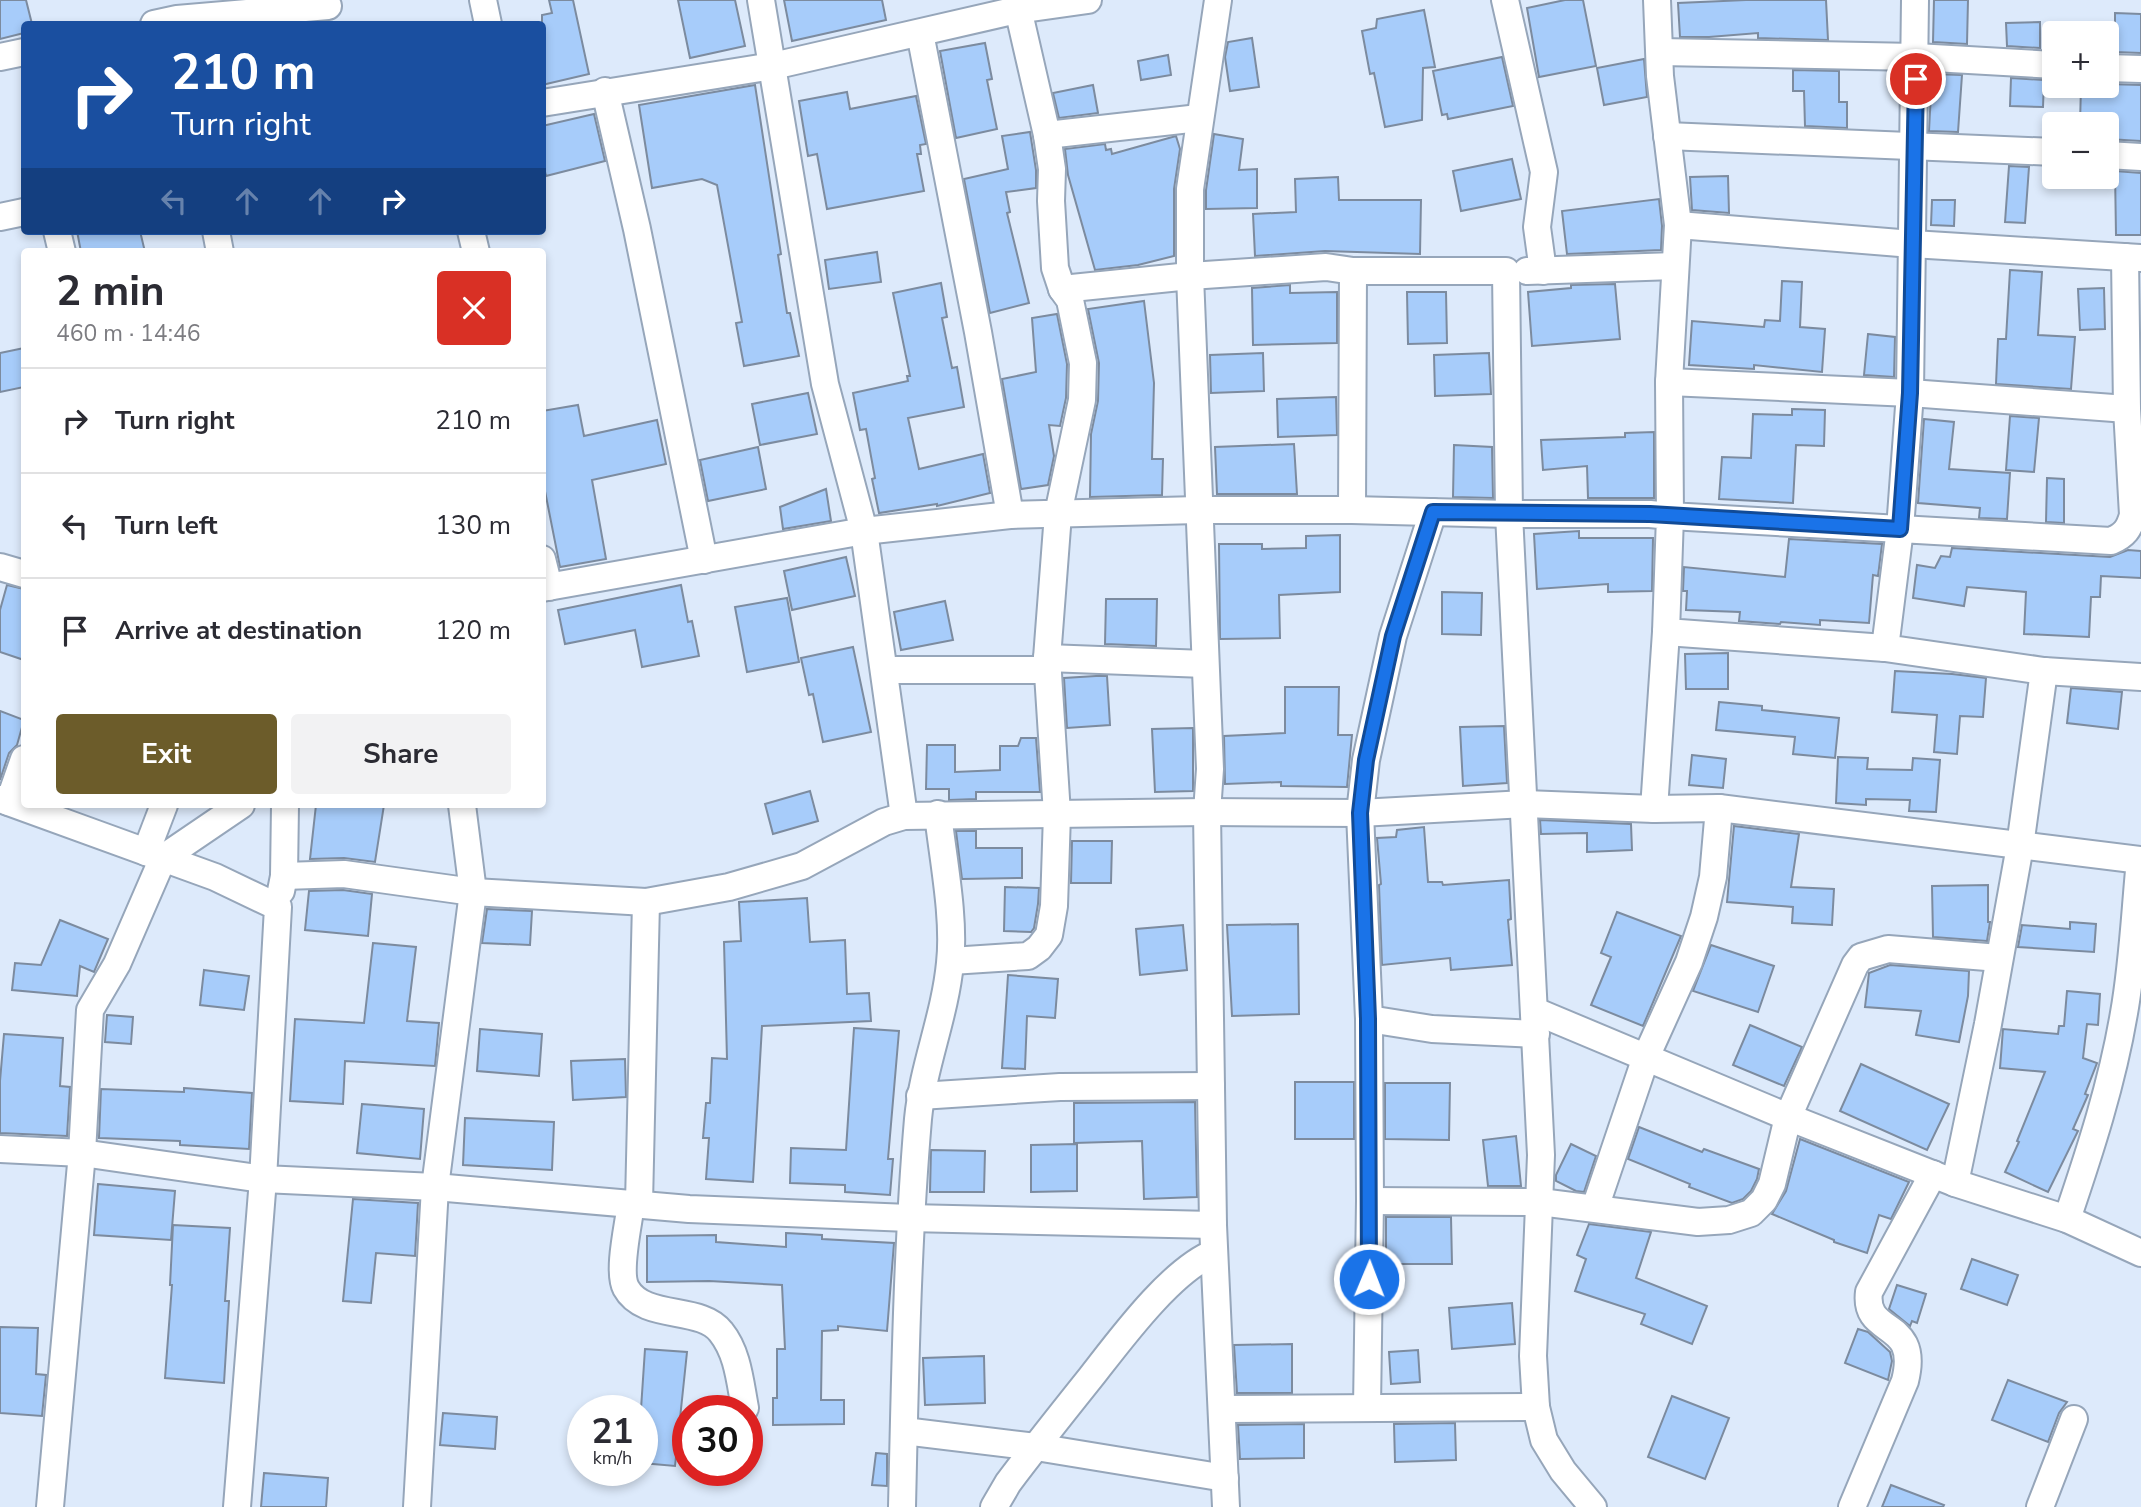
<!DOCTYPE html>
<meta charset="utf-8">
<style>
body{margin:0;font-family:"Nunito Sans",sans-serif;background:#f2f2f3;color:#2b2b33;height:100vh;display:flex;flex-direction:column;font-size:26px;white-space:nowrap}
*{box-sizing:border-box;margin:0}
p{font-size:23px;color:#7c7c81}
.icon{flex:none;width:38px;height:38px;fill:none;stroke:currentColor;stroke-width:2;stroke-linecap:round;stroke-linejoin:round}
.map{position:relative;flex:1;overflow:hidden}
.side{position:absolute;left:21px;top:248px;width:525px;height:560px;display:flex;flex-direction:column;background:#fff;border-radius:7px;box-shadow:0 4px 10px #0003}
.side>*{flex:none}
.guide{position:absolute;left:21px;top:21px;width:525px;height:214px;border-radius:7px;box-shadow:0 4px 10px #0003;background:#1a4fa0;color:#fff;overflow:hidden}
.buttons{position:absolute;left:2042px;top:21px;display:grid;gap:14px}
.buttons a{display:grid;place-items:center;width:77px;height:77px;border-radius:7px;background:#fff;box-shadow:0 4px 10px #0003;font-size:35px}
.speed{position:absolute;left:567px;top:1395px;display:flex;gap:14px;font-size:35px;font-weight:700;text-align:center}
.speed>*{display:grid;place-content:center;width:91px;height:91px;border-radius:50%;background:#fff;box-shadow:0 4px 10px #0003;line-height:1}
.speed small{font-size:18px;font-weight:400}
.speed .limit{border:10px solid #d22;background:#fff;color:#111}
.pin{position:absolute;display:grid;place-items:center;width:60px;height:60px;color:#fff;margin:-30px;border:4px solid #fff;border-radius:50%;box-shadow:0 2px 7px #0007}
.me{position:absolute;width:77px;margin:-38px;rotate:1deg;stroke-linejoin:round;filter:drop-shadow(0 0 5px #0008)}
.turn{display:flex;align-items:center;gap:24px;height:147px;padding:0 35px;font-size:32px}
.turn .icon{width:91px;height:91px;stroke-width:2.5}
.turn b{display:block;font-size:49px;line-height:60px}
.lanes{display:flex;align-items:center;height:66px;padding:0 35px;background:#0003;justify-content:center;gap:35px;direction:ltr}
.lanes .off{opacity:.35}
.round{display:grid;place-items:center;flex:none;width:74px;height:74px;border-radius:7px;background:#f2f2f3}
.overview{display:flex;align-items:center;justify-content:space-between;height:119px;padding:0 35px}
h1{font-size:42px;font-weight:700;line-height:52px}
.button{display:flex;gap:14px;margin-top:auto;padding:14px 35px}
.button a{flex:1;height:80px;border-radius:7px;background:#6c5c2a;color:#fff;font-size:28px;font-weight:700;line-height:80px;text-align:center}
.button a+a{background:#f2f2f3;color:#2b2b33}
ul{padding:0;list-style:none}
li{display:flex;align-items:center;gap:21px;height:105px;padding:0 35px;border-top:2px solid #e1e1e2}
li div{flex:1}
li b{display:block;font-size:26px}
li em{font-style:normal}
.map>svg:first-child{display:block}
</style>
<div class="map">
<svg width="2141" height="1507" viewBox="0 0 2141 1507">
<rect width="100%" height="100%" fill="#ddeafb"/>
<g fill="#a7ccfa" stroke="#7c8b9f" stroke-width="2">
<path d="M0,0H26L32,24H24V33L0,39Z"/>
<path d="M549,0H573L589,74L542,85V15L552,13Z"/>
<path d="M678,0H735L745,46L690,58Z"/>
<path d="M784,0H882L886,20L792,41Z"/>
<path d="M1565,0H1583L1596,66L1539,77L1527,8Z"/>
<path d="M1746,0H1826L1828,40L1758,38V33L1709,37H1680L1678,3Z"/>
<path d="M1934,0H1968L1967,44L1933,42Z"/>
<path d="M1424,10L1435,67L1423,68L1422,120L1385,127L1374,73L1370,74L1362,31L1376,28L1377,19Z"/>
<path d="M2115,13L2141,14V53L2115,52Z"/>
<path d="M2040,22V48L2007,46L2006,23Z"/>
<path d="M1252,38L1259,87L1230,91L1225,57L1228,42Z"/>
<path d="M985,43L992,79L987,80L997,129L956,138L940,51Z"/>
<path d="M1168,55L1171,75L1141,80L1138,61Z"/>
<path d="M1502,57L1513,106L1448,119L1447,114L1442,115L1433,71Z"/>
<path d="M1644,59L1647,97L1604,105L1597,68Z"/>
<path d="M1793,70L1839,71V102H1847V128L1805,126L1804,91H1793Z"/>
<path d="M1932,74L1962,75L1958,132L1929,131Z"/>
<path d="M2011,78L2044,80L2043,107L2010,106Z"/>
<path d="M2107,84L2141,85V141L2107,139V124H2080L2081,86H2107Z"/>
<path d="M755,85L781,254L778,255L787,313H790L799,356L744,366L736,323L742,322L717,185L702,179L652,188L639,105Z"/>
<path d="M1093,85L1098,113L1059,118L1053,93Z"/>
<path d="M847,92L850,109L916,96L926,144L920,145L921,154H917L924,191L827,209L817,154L808,156L799,101Z"/>
<path d="M594,114L605,161L546,176L542,160V126Z"/>
<path d="M1030,132L1036,170V188L1006,192L1010,212L1007,213L1029,303L990,313L964,179L1008,169L1002,136Z"/>
<path d="M1214,134L1243,139L1239,170L1257,169V208L1206,209V190Z"/>
<path d="M1176,136L1180,149L1174,189V256L1138,265L1095,270L1068,175L1065,149L1105,144L1106,150L1111,149L1112,154Z"/>
<path d="M1512,159L1521,199L1461,211L1453,171Z"/>
<path d="M2009,166L2029,167L2025,223L2005,222Z"/>
<path d="M2115,171L2141,173V235H2116Z"/>
<path d="M1728,176L1729,213L1692,210L1690,177Z"/>
<path d="M1338,177L1339,200H1421L1420,254L1325,251L1255,256L1253,214L1296,212L1295,179Z"/>
<path d="M1659,199L1662,226L1661,250L1567,254L1562,211Z"/>
<path d="M1932,200H1955L1954,226L1931,225Z"/>
<path d="M77,231H140L145,252H81Z"/>
<path d="M877,252L881,282L829,289L825,260Z"/>
<path d="M2010,270L2042,272L2038,335L2075,337L2071,389L1996,384L1998,339H2006Z"/>
<path d="M1782,281L1802,282L1800,327L1825,329L1822,372L1754,365V369L1689,365L1692,321L1764,327L1765,320L1780,321Z"/>
<path d="M941,283L947,317L942,318L952,368L957,367L964,407L908,418L919,469L983,454L990,493L937,506V504L879,513L872,479L875,478L866,429L860,430L853,393L908,381L907,376H910L893,293Z"/>
<path d="M1615,284L1620,339L1532,346L1528,292L1571,288V285Z"/>
<path d="M1290,285V293L1337,292V343L1253,345L1252,288Z"/>
<path d="M2104,288L2105,329L2080,330L2078,289Z"/>
<path d="M1407,292H1446L1447,343L1408,344Z"/>
<path d="M1144,301L1154,383L1152,459H1163L1162,495L1090,497L1091,434L1098,401L1099,363L1088,309Z"/>
<path d="M1057,314L1067,364L1066,398L1060,426L1049,425L1054,456L1048,485L1021,489L1002,379L1036,372L1032,318Z"/>
<path d="M1868,334L1895,337L1894,377L1864,375Z"/>
<path d="M24,348V387L0,392V353Z"/>
<path d="M1263,353L1264,391L1211,393L1210,355Z"/>
<path d="M1489,353L1491,394L1435,396L1434,355Z"/>
<path d="M808,393L817,434L760,445L752,404Z"/>
<path d="M1336,397L1337,435L1278,437L1277,399Z"/>
<path d="M578,405L584,436L657,420L666,464L592,480L606,559L560,567L542,476V411Z"/>
<path d="M1792,409L1825,410L1824,446L1796,445L1793,503L1719,499L1722,457L1751,458L1753,414L1792,415Z"/>
<path d="M2010,416L2039,418L2034,472L2006,470Z"/>
<path d="M1924,419L1954,422L1949,469L2010,473L2007,519L1979,518L1980,508L1918,503Z"/>
<path d="M1654,432V498H1588L1587,466L1543,470L1541,440L1625,437V433Z"/>
<path d="M1294,444L1297,494H1217L1215,447Z"/>
<path d="M1454,445L1492,447L1493,498L1453,497Z"/>
<path d="M758,447L766,489L708,501L700,460Z"/>
<path d="M2047,478L2064,479V523L2046,522Z"/>
<path d="M826,489L831,521L783,529L780,507Z"/>
<path d="M1579,531V538H1653L1652,591L1608,592V584L1537,589L1534,534Z"/>
<path d="M1340,535V592L1279,595L1280,638L1220,639L1219,544H1262V549L1306,548V536Z"/>
<path d="M1789,539L1882,544L1878,576L1873,575L1869,623L1820,620V625L1781,622L1780,624L1739,621L1740,612L1686,610L1687,591H1683L1684,567L1785,577Z"/>
<path d="M1952,548L2110,557L2128,550L2141,551V578L2101,576L2100,597H2091L2089,637L2024,634L2026,592L1967,587L1964,606L1913,598L1917,565L1935,568L1941,556L1950,557Z"/>
<path d="M846,557L855,596L792,610L784,571Z"/>
<path d="M7,585L24,589V660L0,652V610Z"/>
<path d="M681,585L688,622L692,621L699,656L642,667L635,630L565,644L558,610Z"/>
<path d="M1442,592L1482,593L1481,635L1442,634Z"/>
<path d="M787,598L799,662L747,672L735,607Z"/>
<path d="M1106,599H1157L1156,646L1105,644Z"/>
<path d="M945,601L953,640L901,650L894,612Z"/>
<path d="M853,647L871,732L823,742L813,694L809,695L801,658Z"/>
<path d="M1728,653V689H1686L1685,654Z"/>
<path d="M1895,671L1952,674L1986,678L1983,717L1960,716L1957,754L1934,752L1937,715L1892,712Z"/>
<path d="M1096,676H1107L1110,725L1067,728L1064,678Z"/>
<path d="M1285,687H1339L1338,735H1352L1347,787L1281,786V782L1225,784L1224,736L1285,733Z"/>
<path d="M2071,688L2122,692L2118,729L2067,723Z"/>
<path d="M1719,702L1762,706V710L1839,718L1835,758L1793,754L1795,737L1716,730Z"/>
<path d="M0,711L24,720L17,745L9,753L0,780Z"/>
<path d="M1504,726L1507,783L1463,786L1460,727Z"/>
<path d="M1193,728V791L1155,792L1152,729Z"/>
<path d="M1021,738H1036L1040,792H976V799L949,800V789H926L927,745H955V772L1000,770V746H1018Z"/>
<path d="M1692,755L1726,759L1723,788L1689,785Z"/>
<path d="M1838,757L1868,758L1867,769L1912,770L1913,758L1940,760L1936,812L1909,811L1910,800L1866,799V805L1836,803Z"/>
<path d="M810,791L818,821L773,834L765,804Z"/>
<path d="M316,805H384L375,862L344,858L310,859Z"/>
<path d="M1540,820L1631,824L1632,850L1587,852V833L1541,834Z"/>
<path d="M1734,826L1799,834L1791,887L1834,889L1832,925L1792,923L1793,907L1727,902Z"/>
<path d="M1424,827L1428,882H1442L1443,885L1509,880L1511,919L1508,920L1512,965L1451,970L1450,958L1382,965L1379,885L1381,884L1377,838L1396,837L1397,830Z"/>
<path d="M956,831H976V848H1022V878L962,879Z"/>
<path d="M1072,841H1112L1111,883H1071Z"/>
<path d="M1988,885V922H1990L1987,941L1933,937L1932,886Z"/>
<path d="M1005,887L1039,888L1038,904L1034,928L1031,932L1004,931Z"/>
<path d="M343,890L372,894L368,936L305,930L309,891Z"/>
<path d="M807,898L810,942L845,940L847,994L869,993L871,1021L762,1026L753,1182L706,1179L709,1138H703L706,1103H710L712,1058L727,1059L724,942L741,941L739,902Z"/>
<path d="M487,909L532,911L530,945L482,943Z"/>
<path d="M1617,912L1681,936L1643,1026L1591,1005L1611,957L1601,953Z"/>
<path d="M60,920L108,939L94,972L80,966L77,996L12,990L15,963L41,965Z"/>
<path d="M2070,922L2096,924L2094,952L2018,947L2022,925L2070,929Z"/>
<path d="M1298,924L1299,1014L1232,1016L1227,925Z"/>
<path d="M1183,925L1187,970L1140,975L1136,929Z"/>
<path d="M373,943L416,947L407,1021L439,1023L435,1066L345,1061L343,1104L290,1101L295,1019L364,1023Z"/>
<path d="M1711,945L1774,966L1758,1012L1693,991Z"/>
<path d="M1890,965L1969,971L1968,996L1959,1042L1916,1035L1921,1011L1865,1007L1869,973Z"/>
<path d="M204,970L249,976L244,1010L200,1005Z"/>
<path d="M1008,975L1058,979L1055,1018L1027,1016L1025,1069L1002,1068Z"/>
<path d="M2067,991L2100,994L2098,1025L2087,1024L2083,1058L2097,1063L2085,1094L2088,1095L2073,1129L2078,1131L2048,1192L2005,1172L2019,1142L2017,1141L2045,1072L2000,1068L2003,1029L2058,1034L2059,1026H2064Z"/>
<path d="M107,1015L133,1017L131,1044L105,1042Z"/>
<path d="M1750,1025L1802,1047L1784,1086L1733,1065Z"/>
<path d="M854,1028L899,1031L888,1159H893L890,1195L845,1192V1185L790,1183L791,1148L846,1150Z"/>
<path d="M480,1029L542,1034L539,1076L477,1071Z"/>
<path d="M4,1034L63,1038L60,1086L70,1087L67,1136L0,1133V1081Z"/>
<path d="M625,1059L626,1097L573,1100L571,1061Z"/>
<path d="M1861,1064L1949,1104L1927,1150L1840,1111Z"/>
<rect x="1295" y="1082" width="59" height="57"/>
<path d="M1385,1083H1450L1449,1140L1385,1139Z"/>
<path d="M184,1088L252,1093L249,1149L180,1145V1141L99,1138L101,1089L184,1092Z"/>
<path d="M1195,1102L1197,1197L1144,1199L1142,1141L1074,1143V1103Z"/>
<path d="M362,1104L424,1109L420,1159L357,1153Z"/>
<path d="M465,1118L554,1122L552,1170L463,1165Z"/>
<path d="M1639,1127L1702,1152L1704,1149L1759,1169L1757,1179L1751,1191L1743,1199L1732,1203L1689,1187L1690,1184L1628,1159Z"/>
<path d="M1516,1136L1521,1186H1488L1483,1140Z"/>
<path d="M1800,1139L1909,1182L1891,1219L1879,1215L1867,1253L1834,1242V1240L1772,1214L1786,1191Z"/>
<path d="M1077,1144V1191L1031,1192V1145Z"/>
<path d="M1571,1144L1596,1156L1584,1192L1576,1191L1556,1181V1175Z"/>
<path d="M931,1150L985,1151L984,1192H930Z"/>
<path d="M98,1184L175,1191L171,1240L94,1235Z"/>
<path d="M353,1199L418,1203L415,1256L376,1253L371,1303L343,1301Z"/>
<path d="M1386,1217H1451L1452,1264H1386Z"/>
<path d="M1589,1224L1651,1232L1636,1278L1707,1306L1692,1344L1641,1324L1645,1314L1575,1291L1586,1259L1577,1255Z"/>
<path d="M173,1225L230,1228L225,1301H229L224,1383L165,1378L172,1285H170Z"/>
<path d="M786,1233L822,1235V1239L894,1243L887,1331L838,1326V1330L822,1331L821,1400H844V1424L773,1425V1398H777V1349H785L782,1285L709,1281L647,1282V1236L716,1235V1242L786,1247Z"/>
<path d="M1972,1259L2018,1275L2007,1305L1961,1289Z"/>
<path d="M1897,1285L1926,1294L1917,1323L1912,1321L1910,1326L1889,1309Z"/>
<path d="M1512,1303L1515,1344L1452,1349L1449,1308Z"/>
<path d="M0,1327L38,1328L36,1374L46,1375L42,1416L0,1413Z"/>
<path d="M1858,1329L1868,1332L1890,1352L1892,1361L1888,1380L1845,1363Z"/>
<path d="M1292,1344V1393H1237L1234,1345Z"/>
<path d="M645,1349L687,1352L675,1466L642,1463L641,1409Z"/>
<path d="M1418,1350L1420,1382L1391,1384L1389,1352Z"/>
<path d="M984,1356L985,1403L925,1405L923,1358Z"/>
<path d="M2008,1380L2067,1402L2059,1413L2048,1442L1992,1420Z"/>
<path d="M1672,1396L1729,1418L1705,1479L1648,1457Z"/>
<path d="M443,1413L497,1417L495,1449L440,1445Z"/>
<path d="M1455,1423L1456,1460L1395,1462L1394,1424Z"/>
<path d="M1304,1424V1458L1240,1459L1238,1425Z"/>
<path d="M876,1453L887,1454V1486L872,1485Z"/>
<path d="M264,1473L328,1478L326,1507H261Z"/>
<path d="M1891,1485L1944,1505L1943,1507H1882Z"/>
</g>
<g fill="none" stroke-linecap="round" stroke-linejoin="round">
<g stroke="#96a6ba" stroke-width="30">
<g id="street">
<path d="M483,0L488,24"/>
<path d="M761,0L825,384L864,531L904,816"/>
<path d="M1218,0L1190,189V276L1210,769L1207,812L1213,1225L1226,1507"/>
<path d="M1505,0L1544,172L1537,227L1543,271"/>
<path d="M1657,0L1660,76L1678,225L1669,382L1670,516L1900,529L1910,393L1915,0"/>
<path d="M154,24L177,19L328,6"/>
<path d="M920,33L978,332L1010,515"/>
<path d="M1660,52L1916,57L2054,65"/>
<path d="M0,57L24,52"/>
<path d="M2107,68L2141,69"/>
<path d="M605,91L637,229L704,560"/>
<path d="M542,103L773,66L1017,10L1088,0"/>
<path d="M1047,135L1199,118"/>
<path d="M1667,136L2054,152"/>
<path d="M2107,155L2141,157"/>
<path d="M0,217L24,212"/>
<path d="M1678,225L1912,244L2140,258"/>
<path d="M57,231L62,252"/>
<path d="M216,231L220,252"/>
<path d="M471,231L476,252"/>
<path d="M2125,257L2127,409L2133,515C2129,529 2125,535 2111,541L1900,529L1885,648L2044,671L2141,677"/>
<path d="M1527,271L1675,266"/>
<path d="M1062,289L1190,276L1326,267L1353,271H1506L1509,514L1541,1155L1533,1356L1536,1407L1544,1440L1563,1471L1593,1507"/>
<path d="M1669,382L1910,393L2127,409"/>
<path d="M1352,510L1353,271"/>
<path d="M542,559L549,587"/>
<path d="M0,567L24,574"/>
<path d="M542,588L864,531L1010,515L1198,510H1352L1509,514H1650L1670,516L1666,632L1885,648"/>
<path d="M1047,658L1205,664"/>
<path d="M885,670H1048"/>
<path d="M0,799L215,877L278,907L263,1179L435,1187L689,1209L909,1218L1213,1225"/>
<path d="M9,802L24,759"/>
<path d="M1654,809L1666,632"/>
<path d="M146,852L164,805"/>
<path d="M284,876L344,874L473,892L646,902L729,887L802,866L884,822L904,816L1207,812L1360,813L1525,804L1654,809L1719,808L2141,860"/>
<path d="M281,891L284,876L285,805"/>
<path d="M951,961L1028,956L1039,948L1049,935L1054,906L1057,814L1047,658L1058,514L1082,400L1083,363L1070,300L1062,289L1055,268L1051,201L1052,169L1047,135L1016,0"/>
<path d="M1535,1011L1788,1117L1955,1183L2067,1219L2141,1253"/>
<path d="M1369,1019L1432,1029L1536,1034"/>
<path d="M920,1096L1060,1087L1211,1086"/>
<path d="M0,1149L82,1153L263,1179L237,1507"/>
<path d="M1955,1183L1988,1024L2020,846L2044,671"/>
<path d="M1370,1201L1540,1202L1698,1222L1729,1220L1751,1213L1764,1200L1772,1184L1788,1117L1855,965L1861,957L1888,949L1999,958"/>
<path d="M631,1203C629,1223 617,1271 626,1288C644,1321 701,1305 721,1332C738,1353 740,1382 745,1408"/>
<path d="M639,1203L646,902"/>
<path d="M1595,1208L1646,1057L1689,962L1704,917L1713,877L1719,808"/>
<path d="M2067,1219C2090,1151 2112,1084 2124,1013C2133,963 2135,910 2140,860"/>
<path d="M1367,1408L1370,1201L1369,1019L1360,813L1366,760L1393,636L1433,512"/>
<path d="M1222,1409L1536,1407"/>
<path d="M904,1431L1036,1447L1225,1478"/>
<path d="M50,1507L82,1153L90,1010L117,964L163,858L241,805"/>
<path d="M417,1507L435,1187L473,892L462,805"/>
<path d="M902,1507C905,1377 907,1248 918,1119C923,1066 945,1016 950,963C955,918 943,859 938,814"/>
<path d="M994,1507L1008,1483C1035,1447 1063,1412 1091,1377C1120,1340 1171,1270 1214,1253"/>
<path d="M1852,1507L1905,1381C1921,1317 1863,1338 1869,1292L1933,1174"/>
<path d="M2040,1507L2074,1419"/>
</g>
</g>
<use href="#street" stroke="#fff" stroke-width="26"/>
</g>
<g fill="none" stroke-linecap="round" stroke-linejoin="round">
<g stroke="#114b97" stroke-width="18">
<path id="route" d="M1369,1279L1368,1019L1360,813L1366,760L1393,636L1433,512L1650,514L1900,529L1910,393L1916,79"/>
</g>
<use href="#route" stroke="#1a73e8" stroke-width="12"/>
</g>
</svg>
<div class="buttons">
<a>+</a>
<a>−</a>
</div>
<div class="speed"><div>21<small>km/h</small></div><div class="limit">30</div></div>
<div class="pin" style="left:1916px;top:79px;background:#d93025"><svg class="icon" aria-label="arrive" viewBox="0 0 24 24"><path d="M6 21V4h12l-3 4 3 4H6"/></svg></div>
<svg class="me" style="left:1369px;top:1279px" viewBox="-20 -20 40 40"><circle r="17" fill="#1a73e8" stroke="#fff" stroke-width="3"/><path d="M0-11L8 9 0 5-8 9z" fill="#fff"/></svg>
<div class="guide">
<div class="turn"><svg class="icon" aria-label="right" viewBox="0 0 24 24"><path d="M7 20v-9h11M14 6l5 5-5 5"/></svg><div><b>210 m</b>Turn right</div></div>
<div class="lanes"><svg class="icon off" aria-label="left" viewBox="0 0 24 24"><path d="M17 20v-9H6M10 6l-5 5 5 5"/></svg><svg class="icon off" aria-label="ahead" viewBox="0 0 24 24"><path d="M12 20V5M6 11l6-6 6 6"/></svg><svg class="icon off" aria-label="ahead" viewBox="0 0 24 24"><path d="M12 20V5M6 11l6-6 6 6"/></svg><svg class="icon" aria-label="right" viewBox="0 0 24 24"><path d="M7 20v-9h11M14 6l5 5-5 5"/></svg></div>
</div>
<section class="side">
<div class="overview"><div><h1>2 min</h1><p>460 m · 14:46</p></div><a class="round" style="background:#d93025;color:#fff"><svg class="icon" aria-label="close" viewBox="0 0 24 24"><path d="M6 6l12 12M18 6L6 18"/></svg></a></div>
<ul>
<li><svg class="icon" aria-label="right" viewBox="0 0 24 24"><path d="M7 20v-9h11M14 6l5 5-5 5"/></svg><div><b>Turn right</b></div><em>210 m</em></li>
<li><svg class="icon" aria-label="left" viewBox="0 0 24 24"><path d="M17 20v-9H6M10 6l-5 5 5 5"/></svg><div><b>Turn left</b></div><em>130 m</em></li>
<li><svg class="icon" aria-label="arrive" viewBox="0 0 24 24"><path d="M6 21V4h12l-3 4 3 4H6"/></svg><div><b>Arrive at destination</b></div><em>120 m</em></li>
</ul>
<div class="button"><a>Exit</a><a>Share</a></div>
</section>
</div>
